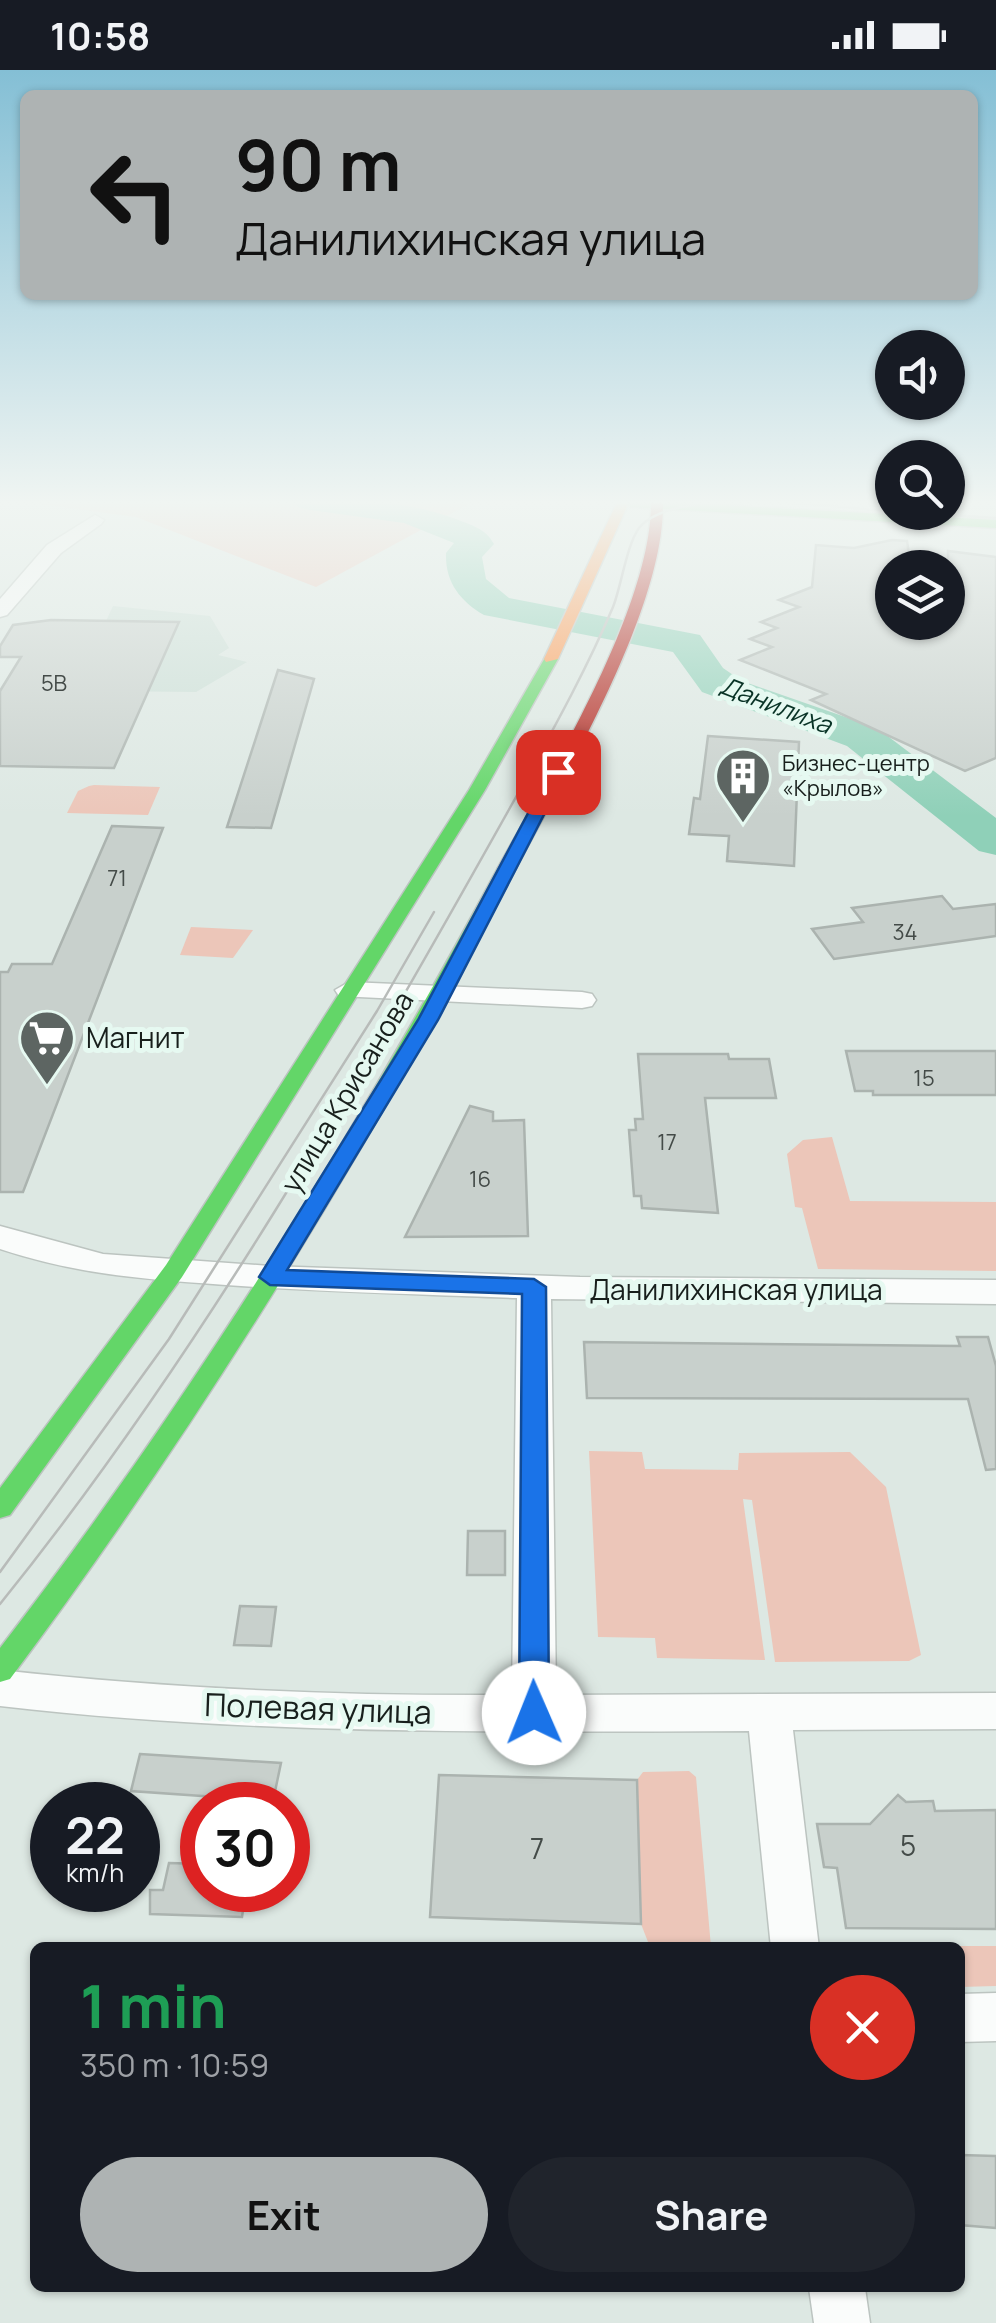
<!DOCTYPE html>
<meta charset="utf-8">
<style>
body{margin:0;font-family:Manrope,sans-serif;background:#20242c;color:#f1f3f6;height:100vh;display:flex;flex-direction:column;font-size:38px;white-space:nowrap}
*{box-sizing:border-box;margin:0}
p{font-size:32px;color:#9ea1a6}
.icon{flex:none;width:55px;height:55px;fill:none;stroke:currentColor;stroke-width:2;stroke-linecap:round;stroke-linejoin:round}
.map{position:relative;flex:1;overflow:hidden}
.details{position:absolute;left:30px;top:1872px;width:935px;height:350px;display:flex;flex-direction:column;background:#171b24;border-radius:15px;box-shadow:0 2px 8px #0004}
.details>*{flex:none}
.guide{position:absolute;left:20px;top:20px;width:958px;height:210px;border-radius:15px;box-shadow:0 2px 8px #0004;background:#aeb3b3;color:#111;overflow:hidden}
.buttons{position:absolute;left:875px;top:260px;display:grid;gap:20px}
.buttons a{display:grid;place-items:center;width:90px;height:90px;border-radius:50%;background:#171b24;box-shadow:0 2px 8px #0004;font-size:50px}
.speed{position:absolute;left:30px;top:1712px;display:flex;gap:20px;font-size:50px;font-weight:700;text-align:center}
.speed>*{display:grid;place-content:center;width:130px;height:130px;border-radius:50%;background:#171b24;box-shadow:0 2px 8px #0004;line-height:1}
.speed small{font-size:25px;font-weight:400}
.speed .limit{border:15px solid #d22;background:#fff;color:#111}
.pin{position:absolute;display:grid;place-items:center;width:85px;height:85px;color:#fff;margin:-42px;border-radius:20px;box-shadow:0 5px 15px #0006}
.me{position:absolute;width:110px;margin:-55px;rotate:359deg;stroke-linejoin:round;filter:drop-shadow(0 0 8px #0008)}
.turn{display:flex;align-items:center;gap:35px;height:210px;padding:0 50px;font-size:45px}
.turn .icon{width:130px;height:130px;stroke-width:2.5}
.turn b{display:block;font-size:70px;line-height:85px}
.round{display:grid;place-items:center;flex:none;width:105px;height:105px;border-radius:52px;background:#20242c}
.overview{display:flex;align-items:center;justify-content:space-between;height:170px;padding:0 50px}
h1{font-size:60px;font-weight:700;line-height:75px;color:#1e9e55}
.button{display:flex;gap:20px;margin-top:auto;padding:20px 50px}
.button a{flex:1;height:115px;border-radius:60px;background:#aeb3b3;color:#111;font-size:40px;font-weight:700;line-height:115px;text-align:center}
.button a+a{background:#20242c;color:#f1f3f6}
.status{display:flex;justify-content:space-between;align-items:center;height:70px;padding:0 50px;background:#171b24;direction:ltr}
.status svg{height:28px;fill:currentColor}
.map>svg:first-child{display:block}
</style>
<div class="status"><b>10:58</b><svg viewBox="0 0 49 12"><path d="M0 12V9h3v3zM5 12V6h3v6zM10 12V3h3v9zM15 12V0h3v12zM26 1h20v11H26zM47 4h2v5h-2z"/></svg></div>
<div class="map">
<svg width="996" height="2253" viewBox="0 0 996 2253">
<rect width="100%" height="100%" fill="#dde8e3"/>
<path fill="#cbded6" d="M113,536L210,546L229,578L218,585L247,592L196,622L99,621L86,594Z"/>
<g fill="#ecc6b9">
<path d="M10,430H476L316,517L136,447Z"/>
<path d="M89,716L94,715L160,717L148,745L67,743L78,721Z"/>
<path d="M191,857L253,860L233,888L180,885Z"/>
<path d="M832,1067L850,1131L996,1132V1201L818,1199L802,1138L795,1137L787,1084L803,1070Z"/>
<path d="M589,1381L642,1382L645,1399L738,1400L739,1383L850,1382L886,1417L921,1585L909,1591L775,1592L752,1430L743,1429L765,1590L657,1588L655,1568L598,1567Z"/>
<path d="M689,1701L696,1707L711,1877H650L641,1854L637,1710L643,1702Z"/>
<path d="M954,1876H996V1916L960,1917V1878Z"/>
</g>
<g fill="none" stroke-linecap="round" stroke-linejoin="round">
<path fill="#8fd0b8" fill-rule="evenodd" d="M293,430C351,430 402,429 456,449C473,456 485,458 494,474L482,487L486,509L509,528L700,565L723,598L742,611L877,658L996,748V785L979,781L847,676L702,622L673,582L484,545C460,531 445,512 446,483L454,473L404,453L310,440L298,437Z"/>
</g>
<g fill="#c8d0cc" stroke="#abb3af" stroke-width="2.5">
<path d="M892,470L907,471L911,498H892V552H948V481L996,487V688L965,701L811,630L826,624L740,590L772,577L750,569L777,558L761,552L799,537L779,530L812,517L816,475L854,478Z"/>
<path d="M51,550L179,552L114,698L0,696V621L21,587H0V576L13,555Z"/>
<path d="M278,600L314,609L271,758L227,757Z"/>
<path d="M708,666L799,672L794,796L727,791L729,766L689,764L694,728L700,729Z"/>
<path d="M112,756L163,758L23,1122H0V902H8L12,894H52Z"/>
<path d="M942,826L953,839L996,834V866L834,889L812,859L863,852L852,838Z"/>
<path d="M846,981H996V1025H873V1021H855Z"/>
<path d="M638,984H728L729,989H769L776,1028H705L718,1143L642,1138L641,1126H634L629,1060H636L635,1049H643Z"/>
<path d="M470,1036L493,1042V1051L524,1050L528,1166L405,1167Z"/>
<path d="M957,1267H988L996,1296V1399L986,1400L968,1329L587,1328L584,1272L960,1276Z"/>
<path d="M468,1461H505V1505H467Z"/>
<path d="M240,1536L276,1537L271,1576L234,1575Z"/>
<path d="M140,1684L281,1693L273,1731L131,1721Z"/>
<path d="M439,1705L637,1710L641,1854L430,1847Z"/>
<path d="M898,1725L906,1732L933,1731L935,1741L996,1740V1859L846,1858L837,1798L824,1797L817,1754H870Z"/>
<path d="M169,1793L202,1794V1820H246L242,1847L150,1844V1820H163Z"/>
<path d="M960,2085L996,2086V2158L960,2155Z"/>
</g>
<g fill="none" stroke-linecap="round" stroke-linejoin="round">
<g stroke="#bcc4c0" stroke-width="3">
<g id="street">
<path d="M95,445L104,450L101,454L61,483L7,545L0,547V529L47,475Z"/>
<path d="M349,912L582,922L592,924L596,930L592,936L582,938L339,926L335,920Z"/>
<path d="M0,1156L103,1184L270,1196L580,1207L996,1210V1234L551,1229L556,1625L996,1623V1659L793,1660L819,1878H771L749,1661C499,1662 249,1665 0,1636V1600C170,1619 341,1626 512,1625L517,1228C420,1224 323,1222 226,1215C143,1209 79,1205 0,1179Z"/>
<path d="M996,1923V1971L960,1972V1924Z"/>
<path d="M809,2218H865L870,2253H814Z"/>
</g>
</g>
<g stroke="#bcc4c0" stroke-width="3">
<g id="fast">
<path d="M627,430L996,450V458L631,437L625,433Z"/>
<path d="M546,586L558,589L485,720L182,1207L10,1445L0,1448V1418L166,1195L469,720Z"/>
<path d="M507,793L516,798C367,1082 202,1352 10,1609L0,1612V1578C190,1332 351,1071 498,798Z"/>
</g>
</g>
<g stroke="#bcc4c0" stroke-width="3">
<path id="slow" d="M618,430H630L558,589L546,592L544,589Z"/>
</g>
<g stroke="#bcc4c0" stroke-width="3">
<path id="jam" d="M651,430H663C666,536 566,703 516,798L513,802H501L498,798C550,703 653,536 651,430Z"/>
</g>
<use href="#street" fill="#fafcfb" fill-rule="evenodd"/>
<use href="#fast" fill="#63d668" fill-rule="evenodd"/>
<use href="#slow" fill="#ff974d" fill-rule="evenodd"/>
<use href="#jam" fill="#b3261e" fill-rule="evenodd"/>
<g stroke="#b8bbb9" stroke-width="2.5">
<path d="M905,442L996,448"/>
<path d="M0,1502L169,1269L377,941L434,842"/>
<path d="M0,1534C198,1289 362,1002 516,727C550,665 585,603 613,537C621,517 627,474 639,458C674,414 840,437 892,442"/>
</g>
</g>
<linearGradient id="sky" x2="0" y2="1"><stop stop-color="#84bfd5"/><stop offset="0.58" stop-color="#f0f5f2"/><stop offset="1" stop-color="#f0f5f2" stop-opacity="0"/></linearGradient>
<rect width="996" height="746" fill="url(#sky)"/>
<path fill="#1a73e8" stroke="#114b97" stroke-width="2.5" d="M558,697L566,702L438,950L287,1200L534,1209L546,1217L549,1643L545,1652L534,1656L523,1652L519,1643L522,1224L270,1215L259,1207L418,950L550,702Z"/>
<defs>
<g id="building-pin" transform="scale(2.875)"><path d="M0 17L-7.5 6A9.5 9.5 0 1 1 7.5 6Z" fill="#5d6562" stroke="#e6f9f1"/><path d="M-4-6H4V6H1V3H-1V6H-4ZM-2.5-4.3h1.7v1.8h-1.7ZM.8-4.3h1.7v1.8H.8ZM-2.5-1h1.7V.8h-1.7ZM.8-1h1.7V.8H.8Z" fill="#fff"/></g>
<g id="supermarket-pin" transform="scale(2.875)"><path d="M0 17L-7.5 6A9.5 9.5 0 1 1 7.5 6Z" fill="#5d6562" stroke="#e6f9f1"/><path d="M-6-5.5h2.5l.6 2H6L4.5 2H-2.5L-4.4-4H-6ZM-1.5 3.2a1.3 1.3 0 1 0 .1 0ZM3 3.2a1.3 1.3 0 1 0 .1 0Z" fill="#fff"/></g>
</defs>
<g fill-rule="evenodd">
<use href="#building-pin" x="743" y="706"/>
<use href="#supermarket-pin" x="47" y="968"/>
</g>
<g text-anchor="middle" stroke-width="10" stroke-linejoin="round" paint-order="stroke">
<g font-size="22" fill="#444b48">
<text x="54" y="621">5В</text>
<text x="117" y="816">71</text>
<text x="905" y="870">34</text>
<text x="924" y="1016">15</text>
<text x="667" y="1080">17</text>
<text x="480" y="1117">16</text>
</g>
<g font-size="22" fill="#181f1c" stroke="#e6f9f1" text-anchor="start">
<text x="782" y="701">Бизнес-центр<tspan x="782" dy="25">«Крылов»</tspan></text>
</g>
<g font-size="25" font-style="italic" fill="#093326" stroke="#e6f9f1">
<text transform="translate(776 635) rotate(21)" y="9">Данилиха</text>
</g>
<g font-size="28" fill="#181f1c" stroke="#e6f9f1" text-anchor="start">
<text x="86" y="978">Магнит</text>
</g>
<g font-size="28" fill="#181f1c" stroke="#e6f9f1">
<text transform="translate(347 1022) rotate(-59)" y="10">улица Крисанова</text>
<text x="736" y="1230">Данилихинская улица</text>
</g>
<g font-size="28" fill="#444b48">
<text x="908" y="1786">5</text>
<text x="537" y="1789">7</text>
</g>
<g font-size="32" fill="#181f1c" stroke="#e6f9f1">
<text transform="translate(318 1639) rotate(2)" y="11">Полевая улица</text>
</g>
</g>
</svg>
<div class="buttons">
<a><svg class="icon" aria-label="sound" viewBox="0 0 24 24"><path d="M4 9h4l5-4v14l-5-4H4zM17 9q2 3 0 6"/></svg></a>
<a><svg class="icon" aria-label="search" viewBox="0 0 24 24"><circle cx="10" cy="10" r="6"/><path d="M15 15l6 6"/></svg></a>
<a><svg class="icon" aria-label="layers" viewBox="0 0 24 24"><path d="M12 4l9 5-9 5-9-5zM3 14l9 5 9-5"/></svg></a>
</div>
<div class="speed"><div>22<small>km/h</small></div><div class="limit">30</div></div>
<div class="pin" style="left:558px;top:702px;background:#d93025"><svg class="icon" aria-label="arrive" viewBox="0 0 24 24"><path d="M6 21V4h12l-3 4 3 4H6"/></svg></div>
<svg class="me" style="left:534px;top:1643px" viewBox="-20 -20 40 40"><circle r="19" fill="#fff"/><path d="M0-13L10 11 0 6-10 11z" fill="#1a73e8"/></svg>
<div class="guide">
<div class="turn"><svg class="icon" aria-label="left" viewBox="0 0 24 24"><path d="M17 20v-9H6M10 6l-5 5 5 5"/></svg><div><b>90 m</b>Данилихинская улица</div></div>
</div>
<section class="details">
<div class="overview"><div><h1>1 min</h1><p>350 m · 10:59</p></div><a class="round" style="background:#d93025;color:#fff"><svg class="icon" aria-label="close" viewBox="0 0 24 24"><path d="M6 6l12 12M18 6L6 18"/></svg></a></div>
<div class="button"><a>Exit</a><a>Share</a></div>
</section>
</div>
